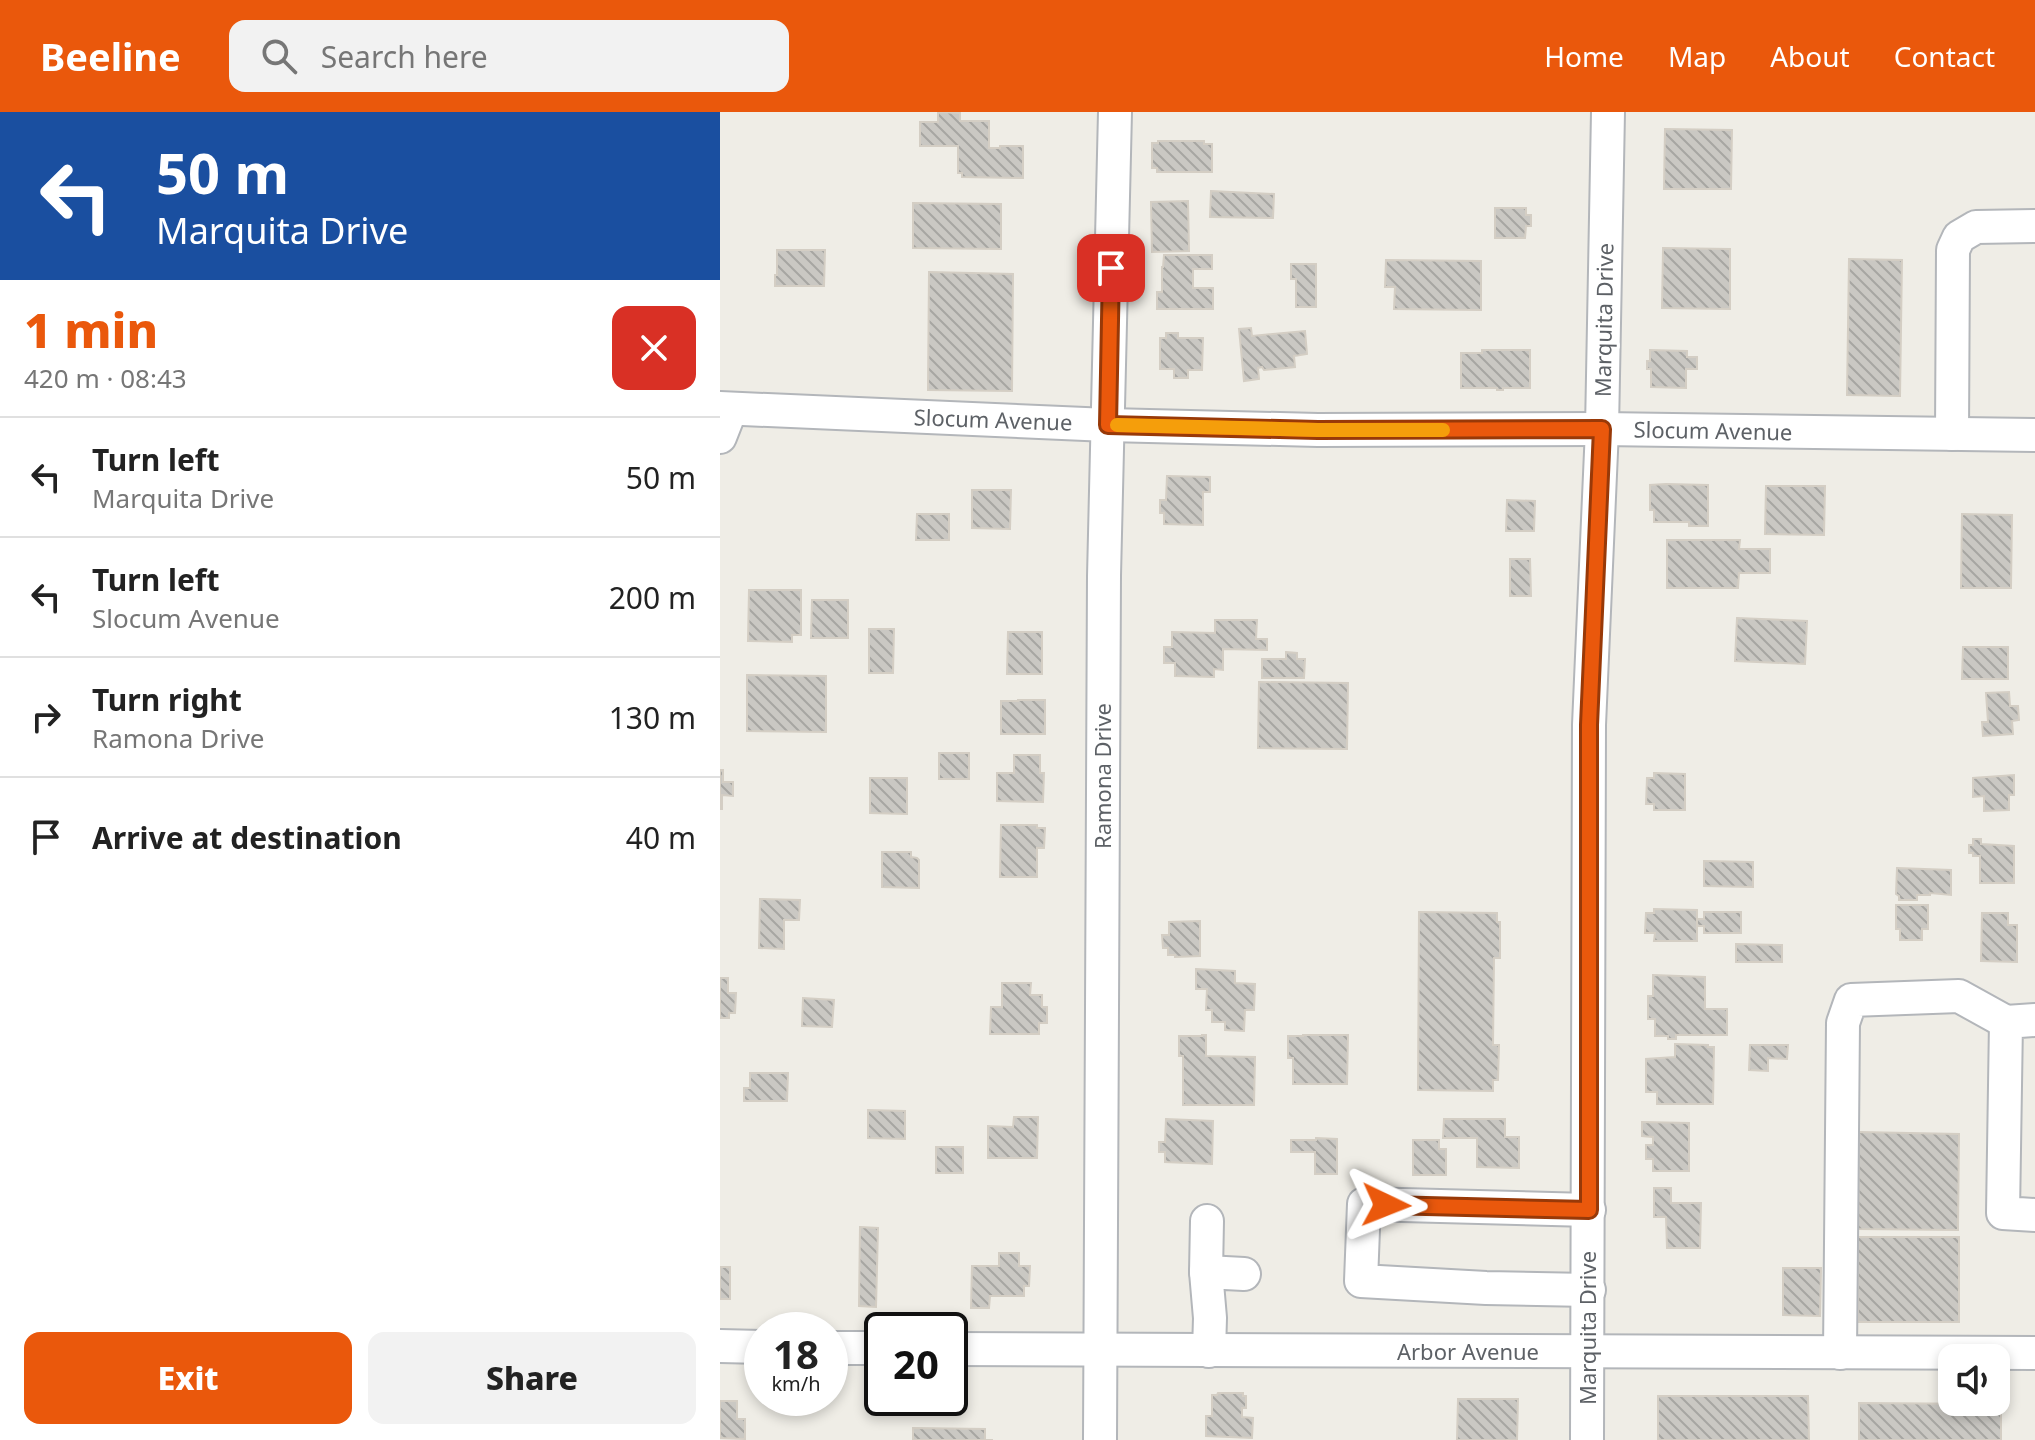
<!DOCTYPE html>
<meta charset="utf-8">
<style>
body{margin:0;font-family:"Noto Sans",sans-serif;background:#f2f2f2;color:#222;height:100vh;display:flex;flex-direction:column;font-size:30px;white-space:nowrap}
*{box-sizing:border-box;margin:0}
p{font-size:26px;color:#767676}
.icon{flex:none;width:44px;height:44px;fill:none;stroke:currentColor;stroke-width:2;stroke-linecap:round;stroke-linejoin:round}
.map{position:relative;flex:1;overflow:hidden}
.panel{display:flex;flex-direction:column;background:#fff;width:720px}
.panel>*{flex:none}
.hud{background:#1a4fa0;color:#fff;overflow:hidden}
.controls{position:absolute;left:1218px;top:1232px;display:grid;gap:16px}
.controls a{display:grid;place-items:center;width:72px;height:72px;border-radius:16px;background:#fff;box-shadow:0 4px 12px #0003;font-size:40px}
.speed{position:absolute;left:24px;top:1200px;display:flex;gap:16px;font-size:40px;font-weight:700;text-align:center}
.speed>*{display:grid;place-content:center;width:104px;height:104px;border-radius:50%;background:#fff;box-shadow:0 4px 12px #0003;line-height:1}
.speed small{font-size:20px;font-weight:400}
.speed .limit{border:4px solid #111;border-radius:12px;background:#fff;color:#111}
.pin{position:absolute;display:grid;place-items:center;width:68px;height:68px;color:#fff;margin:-34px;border-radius:16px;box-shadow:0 4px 12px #0006}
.me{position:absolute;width:88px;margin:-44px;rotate:92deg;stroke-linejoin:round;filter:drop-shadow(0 0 6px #0008)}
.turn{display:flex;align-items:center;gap:28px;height:168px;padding:0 24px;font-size:36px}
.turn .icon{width:104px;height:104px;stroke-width:2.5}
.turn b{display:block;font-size:56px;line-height:68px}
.round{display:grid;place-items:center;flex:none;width:84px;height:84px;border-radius:16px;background:#f2f2f2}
.head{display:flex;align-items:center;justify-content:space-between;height:136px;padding:0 24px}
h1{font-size:48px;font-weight:800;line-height:60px;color:#ea580c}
.action{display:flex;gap:16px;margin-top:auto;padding:16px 24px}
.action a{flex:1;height:92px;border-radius:16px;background:#ea580c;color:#fff;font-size:32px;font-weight:800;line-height:92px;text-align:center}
.action a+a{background:#f2f2f2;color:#222}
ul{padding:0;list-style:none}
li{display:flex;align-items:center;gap:24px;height:120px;padding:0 24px;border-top:2px solid #e0e0e0}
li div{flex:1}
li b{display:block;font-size:30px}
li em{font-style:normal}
header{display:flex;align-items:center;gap:48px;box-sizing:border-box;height:112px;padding:0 40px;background:#ea580c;color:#fff}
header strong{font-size:38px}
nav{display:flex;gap:44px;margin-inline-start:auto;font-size:28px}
.search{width:560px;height:72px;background:#f2f2f2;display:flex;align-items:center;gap:20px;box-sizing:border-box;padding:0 28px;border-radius:16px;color:#767676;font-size:30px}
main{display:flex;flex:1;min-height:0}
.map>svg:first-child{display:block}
</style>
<header>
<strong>Beeline</strong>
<div class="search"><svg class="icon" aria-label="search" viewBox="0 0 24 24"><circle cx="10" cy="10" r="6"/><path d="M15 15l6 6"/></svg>Search here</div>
<nav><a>Home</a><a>Map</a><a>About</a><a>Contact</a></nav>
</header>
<main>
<section class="panel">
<div class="hud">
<div class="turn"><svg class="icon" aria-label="left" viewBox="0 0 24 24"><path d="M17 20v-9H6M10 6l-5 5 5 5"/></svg><div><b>50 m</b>Marquita Drive</div></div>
</div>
<div class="head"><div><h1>1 min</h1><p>420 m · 08:43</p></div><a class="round" style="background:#d93025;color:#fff"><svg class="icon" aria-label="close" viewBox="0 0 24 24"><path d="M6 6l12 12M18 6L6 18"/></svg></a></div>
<ul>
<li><svg class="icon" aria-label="left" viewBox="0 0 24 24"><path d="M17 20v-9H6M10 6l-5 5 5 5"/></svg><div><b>Turn left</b><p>Marquita Drive</p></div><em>50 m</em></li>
<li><svg class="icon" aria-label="left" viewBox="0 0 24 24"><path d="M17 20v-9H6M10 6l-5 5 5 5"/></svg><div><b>Turn left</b><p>Slocum Avenue</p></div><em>200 m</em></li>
<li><svg class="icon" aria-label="right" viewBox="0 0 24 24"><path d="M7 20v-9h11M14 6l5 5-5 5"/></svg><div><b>Turn right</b><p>Ramona Drive</p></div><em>130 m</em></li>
<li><svg class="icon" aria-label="arrive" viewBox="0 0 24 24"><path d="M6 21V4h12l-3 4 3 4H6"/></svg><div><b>Arrive at destination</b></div><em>40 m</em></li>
</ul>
<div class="action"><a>Exit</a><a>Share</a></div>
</section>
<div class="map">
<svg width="1315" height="1328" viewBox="0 0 1315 1328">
<defs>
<pattern id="building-back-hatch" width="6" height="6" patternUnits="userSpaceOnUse" patternTransform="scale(2)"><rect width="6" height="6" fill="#cac8c3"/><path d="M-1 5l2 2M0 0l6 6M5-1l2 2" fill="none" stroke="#a7a6a2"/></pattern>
</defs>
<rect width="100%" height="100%" fill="#efede6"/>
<g fill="url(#building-back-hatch)" stroke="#d4cec4" stroke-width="2">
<path d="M218,0L240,1V9H269V36H280V34H303V66L242,65V61H238V34H200V10H218Z"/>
<path d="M945,17L1012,18L1011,77H944Z"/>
<path d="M438,29H484V32H492V60H437V56H432V31H438Z"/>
<path d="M491,79L554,82L553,106L490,105Z"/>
<path d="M468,89L469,139L432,140L431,90Z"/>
<path d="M193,91L281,92V137L193,136Z"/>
<path d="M775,96H806V103H811V114H806L805,126H775Z"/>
<path d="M943,136L1010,137V197L942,196Z"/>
<path d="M57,138H105L104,174H55V163H57Z"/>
<path d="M444,143H492V157H473V176H493V197H437V180H442V155H443Z"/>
<path d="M1129,147L1182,148L1180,284L1127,283Z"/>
<path d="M666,148L761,149V198L674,197L675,175H665Z"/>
<path d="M571,152H596V195H576V167H571Z"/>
<path d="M209,160L293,162L292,279L208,278Z"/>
<path d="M531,216L532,224L585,219L587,242L574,244L575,255L544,258L542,255L538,256L539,267L524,269L519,217Z"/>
<path d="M446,221H458V226H483L482,258H468V266H454V257H440V226H446Z"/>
<path d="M762,238H810V276H783V278H777V276H741V241H762Z"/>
<path d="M930,238L967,239V245H977V257H966V276L931,275V257H927V249H930Z"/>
<path d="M447,364L490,365V380H483V413L444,412V401H440V388H446Z"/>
<path d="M946,372L988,373V414H969V410H934V398H930V373Z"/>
<path d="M1046,374H1105L1104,423L1045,422Z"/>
<path d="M252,378H291L290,417L252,416Z"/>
<path d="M787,388L815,389L814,419H786Z"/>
<path d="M197,402H229V428H196Z"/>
<path d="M1242,402L1292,403L1291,476H1241Z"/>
<path d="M947,428H1020L1019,437H1050V461H1019L1018,476H947Z"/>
<path d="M790,447H810L811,484H790Z"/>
<path d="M29,478H81V523H72V530L28,529Z"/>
<path d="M92,488H128V526H91Z"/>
<path d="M1017,506L1087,509L1085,552L1015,549Z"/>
<path d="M495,508H537L536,527H547V538L503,537V558L494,557V565L455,564V551H444V535H452V520L495,521Z"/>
<path d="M149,517H174L173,561H149Z"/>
<path d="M288,520H322V562H287Z"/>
<path d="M1243,535H1288V567H1242Z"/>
<path d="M566,540L577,541V547H585L584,566H542V547H566Z"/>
<path d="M27,563L106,564V620L27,619Z"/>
<path d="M539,570L628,571L627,637L538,636Z"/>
<path d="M1289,580L1290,594H1298L1299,608L1292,609L1293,622L1263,624L1262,610H1268L1266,581Z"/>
<path d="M298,588H325V622H281V589H298Z"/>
<rect x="219" y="641" width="30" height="26"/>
<path d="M294,643H320V661H324L323,690L277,689V661H294Z"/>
<path d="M0,658H3V670H13V684L2,683V697H0Z"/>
<path d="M934,661L965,662V698H934V692H926L927,666H934Z"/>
<path d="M1294,663V683H1289V698L1264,699V684L1253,685V666Z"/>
<path d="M150,666H187V702L150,701Z"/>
<path d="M281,713H317V716H325L324,736H317V765H280Z"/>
<path d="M1253,727H1261V732L1294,734V771H1260V744H1253V741H1249V733H1253Z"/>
<path d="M162,740H191V745L197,746L199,748V776L162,775Z"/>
<path d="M984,749L1033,750V775L984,774Z"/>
<path d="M1177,756L1231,758V783L1210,781V783H1197V788H1179V784L1176,782Z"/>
<path d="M40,787L80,788L79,808H64V837L39,836Z"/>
<path d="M1176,793H1208V817H1202V828H1180V817H1176Z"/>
<path d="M934,797L977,798V829H934L935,821H925L926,801H934Z"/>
<path d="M699,800L777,801V810H780V846H774L773,933H779L778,968H773V979L698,978Z"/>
<path d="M984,800H1021V821H984V814H977V807H984Z"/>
<path d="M1262,801H1288V813H1297V850L1261,849Z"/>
<path d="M480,809V844L455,845V843H448V836H443L442,823H449V810Z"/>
<path d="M1016,832L1062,833V850H1016Z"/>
<path d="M476,857L515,859V871L535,872L534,898H525L524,919L505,918V910H492V898H486L487,877H476Z"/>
<path d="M933,863L985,865V897H1007V923H956V927H948V924H935V907H928V884H933Z"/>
<path d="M0,866H8V881H16L15,901H9V906H0Z"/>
<path d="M282,871H311L310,883H322V895H327V911H319V922H270L271,895H282Z"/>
<path d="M83,886L114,888L112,915L82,914Z"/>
<path d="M482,923H486V944L535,945L534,993H463V944H459V924H482Z"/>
<path d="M583,923H628L627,972H573V946H568V924H583Z"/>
<path d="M955,932L988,933V935H994L993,992H937V980H926V947L955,945Z"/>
<path d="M1030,933H1068L1067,947L1048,946V959L1029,958Z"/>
<path d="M30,961H68L67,989H24V976H30Z"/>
<path d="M148,998L185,999V1027L148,1026Z"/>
<path d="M294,1005H318L317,1046H268V1014L293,1015Z"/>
<path d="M446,1007L493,1009L492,1052L445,1050V1040H439V1030H445Z"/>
<path d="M724,1007H785V1025H799V1056L757,1055V1026H723Z"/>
<path d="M922,1010L969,1011V1059H933V1047H926V1033H933V1025L922,1024Z"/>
<path d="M1139,1020L1239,1022L1238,1118L1138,1117Z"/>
<path d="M596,1026L617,1027V1062H595V1040H571V1028H596Z"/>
<path d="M693,1028H719V1037H726V1063H693Z"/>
<rect x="216" y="1035" width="27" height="26"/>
<path d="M934,1076H951V1091H981L980,1136H947L946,1105H934Z"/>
<path d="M140,1115L158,1116L156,1195L139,1194Z"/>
<rect x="1138" y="1125" width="101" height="85"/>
<path d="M279,1141H299V1154H310L309,1174H304V1184H270L269,1196H251L252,1154H279Z"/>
<rect x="0" y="1155" width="10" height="32"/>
<path d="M1063,1156H1101L1100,1204L1063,1203Z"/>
<path d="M498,1281H523V1284H526V1296H522V1305L533,1306L532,1326L486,1324V1304H492V1283H497Z"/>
<path d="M938,1284H1088L1089,1328H938Z"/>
<path d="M738,1287H798L797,1328H737Z"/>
<path d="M0,1289H17V1307H25V1327L0,1326Z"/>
<path d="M1139,1291L1281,1292V1328H1139Z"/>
<path d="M193,1316L265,1317V1328H273H193Z"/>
</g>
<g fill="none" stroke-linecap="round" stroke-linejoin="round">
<g stroke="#b3b6ba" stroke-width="36">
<g id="minor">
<path d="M0,296L388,313L598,318L882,317L1315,323"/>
<path d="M1232,322L1233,138L1239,125L1256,115L1315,114"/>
<path d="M0,325L11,297"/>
<path d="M1315,908L1286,910L1283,1101L1315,1103"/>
<path d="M869,1098L644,1092L641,1169L766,1176L869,1178"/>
<path d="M486,1160L487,1109"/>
<path d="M0,1234L42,1235"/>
<path d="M110,1236H162"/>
<path d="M230,1237L1315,1241"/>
<path d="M489,1239L490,1206L486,1160L524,1162"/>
<path d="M1120,1241L1123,911L1131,888L1239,884L1286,910"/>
<path d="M380,1328L384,464L395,0"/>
<path d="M867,1328L869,613L882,317L888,0"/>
</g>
</g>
<use href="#minor" stroke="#fff" stroke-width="32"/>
</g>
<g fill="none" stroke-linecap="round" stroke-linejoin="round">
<g stroke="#983908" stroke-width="20">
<path id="route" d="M391,156L388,313L598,318L882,317L869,613V1098L666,1093"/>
</g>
<use href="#route" stroke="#ea580c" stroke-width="14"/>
<path stroke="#f59e0b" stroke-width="14" d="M397,313L598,318H723"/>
</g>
<g text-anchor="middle" stroke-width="6" stroke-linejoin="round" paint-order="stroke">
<g font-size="22" fill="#5d6166" stroke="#fff">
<text transform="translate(884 208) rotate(-89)" y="8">Marquita Drive</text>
<text transform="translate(273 308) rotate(2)" y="8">Slocum Avenue</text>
<text transform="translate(993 319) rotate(1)" y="8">Slocum Avenue</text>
<text transform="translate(383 664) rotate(-90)" y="8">Ramona Drive</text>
<text transform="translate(868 1216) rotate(-90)" y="8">Marquita Drive</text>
<text x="748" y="1248">Arbor Avenue</text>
</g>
</g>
</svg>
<div class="controls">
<a><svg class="icon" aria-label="sound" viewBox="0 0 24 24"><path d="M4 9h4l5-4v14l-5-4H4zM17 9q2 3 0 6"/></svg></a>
</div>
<div class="speed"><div>18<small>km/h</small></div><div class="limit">20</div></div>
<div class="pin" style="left:391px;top:156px;background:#d93025"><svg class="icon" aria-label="arrive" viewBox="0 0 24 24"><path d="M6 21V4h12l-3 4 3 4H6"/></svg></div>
<svg class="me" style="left:666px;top:1093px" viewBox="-20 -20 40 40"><path d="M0-17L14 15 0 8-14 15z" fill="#ea580c" stroke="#fff" stroke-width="4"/></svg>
</div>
</main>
